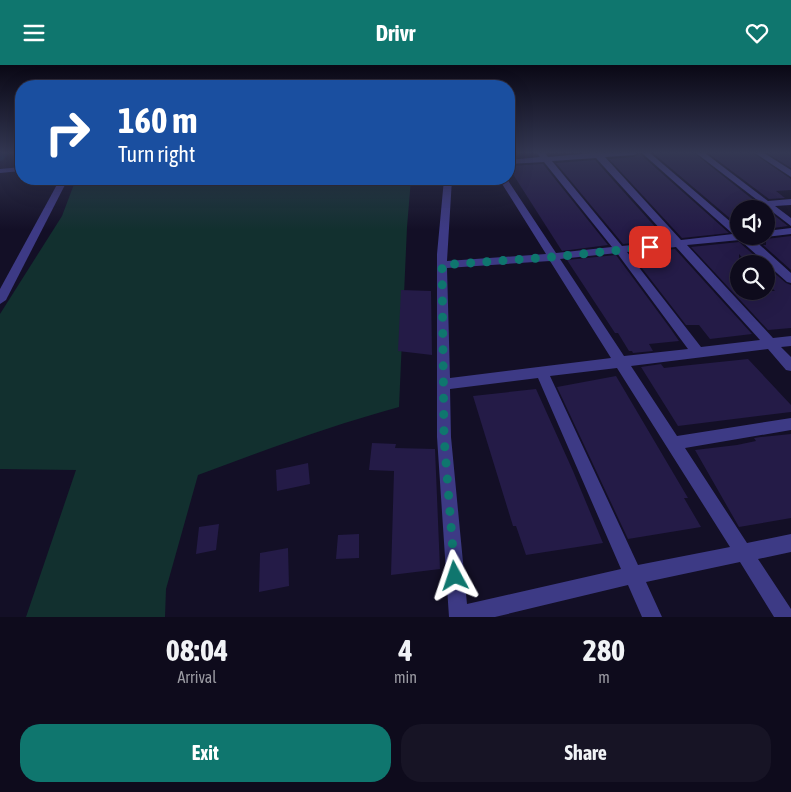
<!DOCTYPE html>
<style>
body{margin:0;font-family:"Asap Condensed",sans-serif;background:#171425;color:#f1f3f6;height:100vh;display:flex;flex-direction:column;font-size:19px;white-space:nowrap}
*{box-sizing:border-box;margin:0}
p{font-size:16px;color:#9b9ba3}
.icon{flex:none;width:28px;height:28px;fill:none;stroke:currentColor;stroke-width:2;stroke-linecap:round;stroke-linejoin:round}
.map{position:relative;height:552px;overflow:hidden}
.side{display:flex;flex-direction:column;background:#0e0b1c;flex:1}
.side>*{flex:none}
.guide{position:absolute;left:15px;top:15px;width:500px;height:105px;border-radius:20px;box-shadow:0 5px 20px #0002,0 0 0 1px #2e2b3b;background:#1a4fa0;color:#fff;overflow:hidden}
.tools{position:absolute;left:730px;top:135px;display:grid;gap:10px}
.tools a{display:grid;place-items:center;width:45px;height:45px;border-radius:50%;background:#0e0b1c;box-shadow:0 5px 20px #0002,0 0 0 1px #2e2b3b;font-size:25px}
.pin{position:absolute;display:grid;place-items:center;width:42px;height:42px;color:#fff;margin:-21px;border-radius:10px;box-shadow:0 2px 8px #0006}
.me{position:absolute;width:55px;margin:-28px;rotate:355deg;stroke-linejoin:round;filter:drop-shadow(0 0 4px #0008)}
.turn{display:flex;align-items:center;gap:18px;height:105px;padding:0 20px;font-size:22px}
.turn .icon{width:65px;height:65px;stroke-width:2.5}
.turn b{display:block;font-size:35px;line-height:42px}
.eta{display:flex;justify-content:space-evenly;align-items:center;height:85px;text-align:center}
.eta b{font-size:30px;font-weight:700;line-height:35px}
.action{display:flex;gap:10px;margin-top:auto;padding:10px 20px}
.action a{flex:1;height:58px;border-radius:20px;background:#0f766e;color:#fff;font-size:20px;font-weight:700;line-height:58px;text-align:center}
.action a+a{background:#171425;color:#f1f3f6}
header{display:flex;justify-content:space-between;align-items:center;height:65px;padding:0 20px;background:#0f766e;color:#fff;font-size:22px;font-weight:700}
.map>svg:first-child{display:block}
</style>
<header><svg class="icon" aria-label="menu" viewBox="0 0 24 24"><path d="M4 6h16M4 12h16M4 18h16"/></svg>Drivr<svg class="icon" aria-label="heart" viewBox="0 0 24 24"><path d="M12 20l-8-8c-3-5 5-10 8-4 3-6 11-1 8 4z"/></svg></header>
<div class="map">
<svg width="791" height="552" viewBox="0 0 791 552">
<rect width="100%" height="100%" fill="#130f26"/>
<path fill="#12302f" d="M76,114H411L407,162L399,342C330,361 264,385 198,410L166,524L165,552H26L76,405L0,404V249L62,151Z"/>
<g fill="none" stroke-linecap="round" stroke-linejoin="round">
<path fill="#0c2248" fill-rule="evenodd" d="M0,88H9L3,95L0,96Z"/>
</g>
<g fill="#241b47">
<path d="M653,88H694L765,144H739V161Z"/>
<path d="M708,88H753L791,114V125L776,126L785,133L769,134Z"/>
<path d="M767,88H791V103Z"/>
<path d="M639,89H640L729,168L682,173L609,94L634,92Z"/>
<path d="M595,95L667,175L623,179L556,98Z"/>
<path d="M543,99L608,180L562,186L509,103V101Z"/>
<path d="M766,144L788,161L766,164Z"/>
<path d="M791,171V205L763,180H766V174Z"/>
<path d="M739,177L764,199H748L739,189V226H775L766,217V201L786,218L791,220V263L768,265L691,182Z"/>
<path d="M675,184L752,269L710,274L699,260H686L631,189Z"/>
<path d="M616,190L670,263L679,276L649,279L653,286L633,288L632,286H629L618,268H615L567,195Z"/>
<path d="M401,225L431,226L432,290L398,286Z"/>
<path d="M748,294L791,340V347L678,361L641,302L661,299L664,303L681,301Z"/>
<path d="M616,311L688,433H684L701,462L628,474L557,322Z"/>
<path d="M536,324L573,406L603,478L526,490L516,461H513L473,331Z"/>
<path d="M791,369V453L739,462L695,385L737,380L756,376L754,373L761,372Z"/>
<path d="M372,378L396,379L395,383L435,384L440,504L391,510L394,406L369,405Z"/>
<path d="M308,398L310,419L277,426L276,405Z"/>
<path d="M219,459L216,485L196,489L199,462Z"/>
<path d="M359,469V493L336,494L338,470Z"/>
<path d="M288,483L289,521L259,527L260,488Z"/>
</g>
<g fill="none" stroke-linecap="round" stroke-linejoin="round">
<g fill="#3d3a85" fill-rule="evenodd">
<path d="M537,88H545L548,92L592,88H638L634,90L605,92L681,175L733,169L642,88H650L739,164V171H750L791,208V218L787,217L740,175L687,180L773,273L791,271V281L781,282L791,292V306L786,305L768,284L631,301L677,371L791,353V365L685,383L747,478L791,469V487L758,494L791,544V552H774L740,497L646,517L662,552H642L628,520L495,552H449L437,372V189L444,114H452L447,196L546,189L499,114H507L556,188L612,182L544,97L509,99V95L540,92ZM596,93L671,176L622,181L552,96ZM676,182L760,275L701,282L627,187ZM617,188L688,284L624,291L560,194ZM550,196L611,293L450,313L447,203ZM617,303L730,482L638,500L550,311ZM538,313L621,504L467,539L451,372L450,324Z"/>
<path d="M696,88H705L768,136L791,134V140L775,141L791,153V161Z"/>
<path d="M755,88H764L791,105V112Z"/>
<path d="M21,102V106L0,108V104Z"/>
<path d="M60,114H68L6,235L0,239V224Z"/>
<path d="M791,163V169L766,172L763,171H766V166Z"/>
</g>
</g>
<linearGradient id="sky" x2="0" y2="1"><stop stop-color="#0a0815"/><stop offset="0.53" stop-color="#333752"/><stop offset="1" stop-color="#333752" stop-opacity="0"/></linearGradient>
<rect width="791" height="165" fill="url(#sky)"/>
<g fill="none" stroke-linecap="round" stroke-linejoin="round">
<path stroke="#0f766e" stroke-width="9" stroke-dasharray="0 16.2" d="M455,511L444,372L442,200L553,192L650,182"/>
</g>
</svg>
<div class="tools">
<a><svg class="icon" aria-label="sound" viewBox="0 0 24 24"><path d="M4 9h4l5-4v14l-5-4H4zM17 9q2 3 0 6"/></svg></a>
<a><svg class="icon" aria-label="search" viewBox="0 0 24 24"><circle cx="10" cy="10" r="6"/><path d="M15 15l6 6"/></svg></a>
</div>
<div class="pin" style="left:650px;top:182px;background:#d93025"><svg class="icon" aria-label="arrive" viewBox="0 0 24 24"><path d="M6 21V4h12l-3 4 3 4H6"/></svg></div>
<svg class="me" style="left:455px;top:511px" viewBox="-20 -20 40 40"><path d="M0-17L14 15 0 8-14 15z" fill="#0f766e" stroke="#fff" stroke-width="4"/></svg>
<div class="guide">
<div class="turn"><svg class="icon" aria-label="right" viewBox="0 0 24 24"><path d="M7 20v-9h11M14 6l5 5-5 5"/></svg><div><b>160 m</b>Turn right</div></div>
</div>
</div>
<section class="side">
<div class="eta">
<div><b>08:04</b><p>Arrival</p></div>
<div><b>4</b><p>min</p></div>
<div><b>280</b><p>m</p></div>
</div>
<div class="action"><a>Exit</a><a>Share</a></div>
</section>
